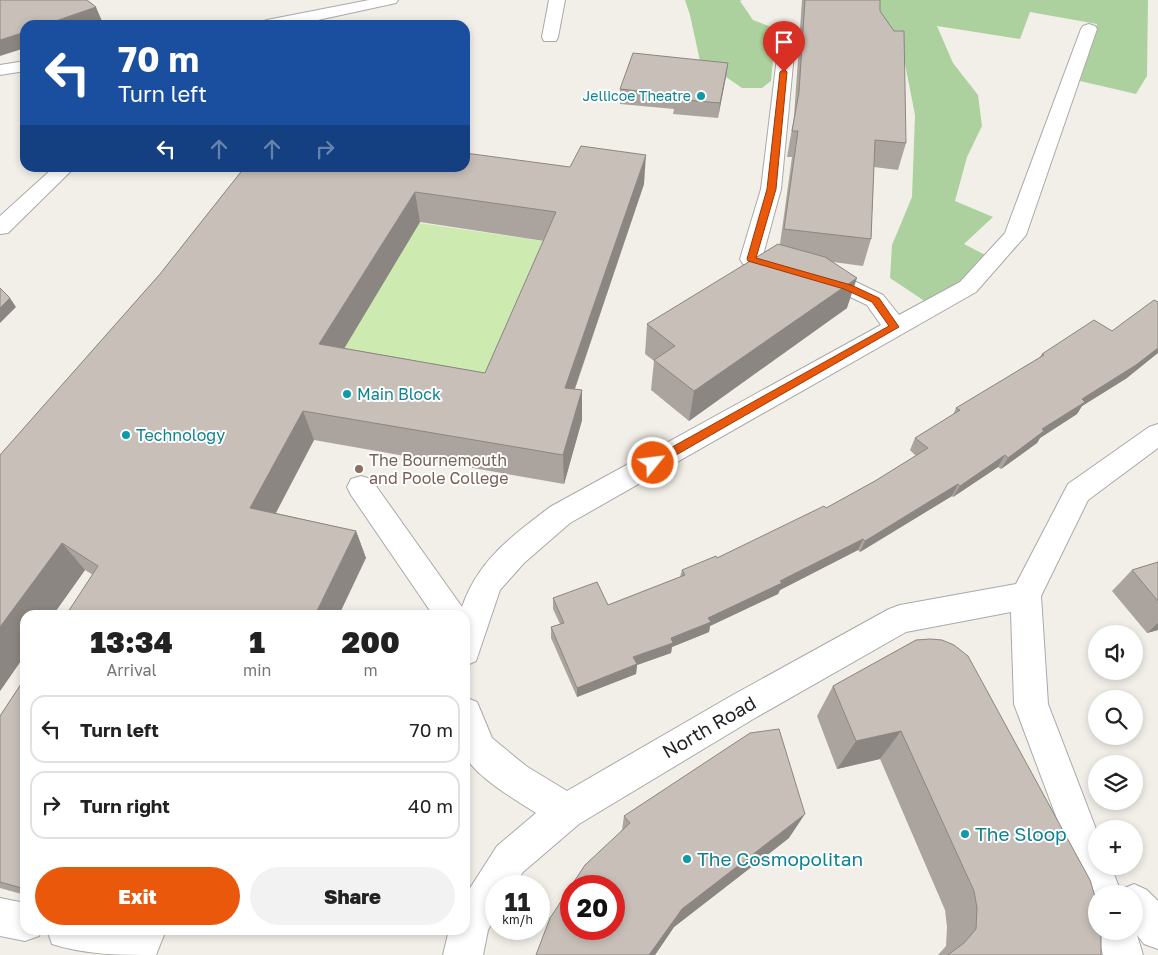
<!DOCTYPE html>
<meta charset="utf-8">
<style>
body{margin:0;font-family:"Golos Text",sans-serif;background:#f2f2f2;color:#222;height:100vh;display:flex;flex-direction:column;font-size:19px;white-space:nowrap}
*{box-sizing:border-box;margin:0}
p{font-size:16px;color:#767676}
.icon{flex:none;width:28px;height:28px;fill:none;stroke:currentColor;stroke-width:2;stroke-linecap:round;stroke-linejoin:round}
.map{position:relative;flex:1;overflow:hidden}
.side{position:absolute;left:20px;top:610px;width:450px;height:325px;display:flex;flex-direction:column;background:#fff;border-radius:15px;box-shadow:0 2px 8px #0003}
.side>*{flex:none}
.top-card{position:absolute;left:20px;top:20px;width:450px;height:152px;border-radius:15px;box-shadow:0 2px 8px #0003;background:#1a4fa0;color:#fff;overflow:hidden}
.buttons{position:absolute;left:1088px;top:625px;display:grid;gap:10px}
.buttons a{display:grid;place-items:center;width:55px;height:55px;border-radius:50%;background:#fff;box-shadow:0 2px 8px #0003;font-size:25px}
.speed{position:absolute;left:485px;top:875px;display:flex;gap:10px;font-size:25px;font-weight:700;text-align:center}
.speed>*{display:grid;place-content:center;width:65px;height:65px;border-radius:50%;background:#fff;box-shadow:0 2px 8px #0003;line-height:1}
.speed small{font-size:12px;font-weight:400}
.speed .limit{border:8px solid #d22;background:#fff;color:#111}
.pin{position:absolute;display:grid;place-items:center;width:42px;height:42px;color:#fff;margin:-51px -21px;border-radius:50% 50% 50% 0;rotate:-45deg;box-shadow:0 0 5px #0007}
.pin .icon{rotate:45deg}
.me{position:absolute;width:55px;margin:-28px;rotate:61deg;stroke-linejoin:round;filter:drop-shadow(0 0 4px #0008)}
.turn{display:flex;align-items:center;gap:18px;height:105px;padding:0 15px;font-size:22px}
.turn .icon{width:65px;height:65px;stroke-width:2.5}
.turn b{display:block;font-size:35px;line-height:42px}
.lanes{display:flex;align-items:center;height:48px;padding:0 15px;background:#0003;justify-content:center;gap:25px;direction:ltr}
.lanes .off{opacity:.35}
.eta{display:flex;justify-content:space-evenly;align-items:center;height:85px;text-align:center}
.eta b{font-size:30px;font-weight:800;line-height:35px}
.primary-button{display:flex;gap:10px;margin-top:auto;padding:10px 15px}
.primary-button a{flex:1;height:58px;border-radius:30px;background:#ea580c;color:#fff;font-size:20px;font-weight:800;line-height:58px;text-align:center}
.primary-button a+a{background:#f2f2f2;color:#222}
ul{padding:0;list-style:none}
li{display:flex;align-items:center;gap:15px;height:68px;margin:0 10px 8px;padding:0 5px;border:2px solid #e0e0e0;border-radius:15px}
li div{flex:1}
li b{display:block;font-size:19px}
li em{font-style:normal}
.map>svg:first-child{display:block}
</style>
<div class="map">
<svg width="1158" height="955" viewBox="0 0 1158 955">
<rect width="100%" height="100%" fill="#f2efe9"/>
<path fill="#cdebb0" d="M419,223L557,243L489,403L329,374Z"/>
<g fill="#add19e">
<path d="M685,0H742L740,1L753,20L776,29L771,81L762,88H742L726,77L703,75L690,15Z"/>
<path d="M862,0H1148L1147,76L1136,94L1080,81L1097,24L1030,12L1020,39L937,26L953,63L978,95L982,126L967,157L955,201L993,217L964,244L993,259L932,306L890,278L892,245L912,197L915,115L903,54Z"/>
</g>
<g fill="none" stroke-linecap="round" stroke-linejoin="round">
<g stroke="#a9a9a9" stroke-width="2">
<g id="minor">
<path d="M369,0H398L396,3L295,25H259L261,22L267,20Z"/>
<path d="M549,0H565L558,37L556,41H544L542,37Z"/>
<path d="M1089,24L1095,26L1097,29L1026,235L976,292L570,523L524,563L500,590L476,661L465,666V615H433L351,495L347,487L351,479L361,476L371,479L462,607C478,560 512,536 550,507L881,325L867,305L840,292L743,264L740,259L761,189L780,33L782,30H794L796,33L781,189L763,255L856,282L883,295L899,315L960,282L1005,233L1081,29L1083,26Z"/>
<path d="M25,61V71L0,75V65Z"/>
<path d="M53,168H74L8,233L0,234V216Z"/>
<path d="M1158,424V448L1088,500L1041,596L1048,704L1096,829V866H1111L1120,890L1134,884L1147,890L1158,901V949L1144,944L1137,935L1143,955H1103L1097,931H1134V894H1096V910L1090,907L1014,704L1011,612L906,632L755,718L579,824L523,872L514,886H496V916L488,930L483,955H443L449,930H465V896L497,846L536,813C517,801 473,775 465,755V697L477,702L492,738L526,766L567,791L731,696L889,609L900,605L1016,584L1068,484L1149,427Z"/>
<path d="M0,898L25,903V930H41L39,936L25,941L0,936Z"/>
<path d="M47,930H166L156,955C120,955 86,955 52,944Z"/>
</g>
</g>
<use href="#minor" fill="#fff" fill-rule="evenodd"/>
</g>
<g fill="#aba49e" fill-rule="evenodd">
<path d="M802,0H880V11L906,143L898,170L874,167L871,239L863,266L833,262L847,308L689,421L651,390L654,361L645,354L647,324L780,244L792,157H787L794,117Z"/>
<path d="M728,63L718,118L673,114L674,109L620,104V89Z"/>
<path d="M244,168L644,184L575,389L582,390V420L564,484L314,440L276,513L356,531L366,558L93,575L85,570L53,615H25V655L0,691V455L160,274ZM420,222L544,241L485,373L344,348Z"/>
<path d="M1042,354L1127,378L1082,406L1077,414L1040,438L1037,443L1001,469L998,467L953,497L952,496L860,552L858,550L780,590L778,594L710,626L709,632L672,647L671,653L637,665L636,674L577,697L551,638V627L560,624L553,609V598L608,605L680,577L682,570L717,558L826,508L875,481L916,456L910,450L915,438L953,415L956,408L1039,358Z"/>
<path d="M1158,562V630L1147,633L1112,591L1132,570Z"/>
<path d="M916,640L1101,955H938L946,946L947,927L945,910L880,759L837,769L817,716L833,686Z"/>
<path d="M25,678V895L0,888V716Z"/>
<path d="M624,816L789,838L674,927L655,955H536L622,830Z"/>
</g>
<g fill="#8b8681">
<path d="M96,7L102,21L90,25H44Z"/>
<path d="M25,32V48L0,56V40Z"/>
<path d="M728,63L726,77L718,118L720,103Z"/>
<path d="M646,155L644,184L565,417V388Z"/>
<path d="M415,192L420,222L329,374L319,344Z"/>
<path d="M857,278L847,308L689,421L694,391Z"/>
<path d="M10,298L16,307L0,323V308Z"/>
<path d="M1158,348V353L1127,378L1082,406L1077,414L1040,438L1037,443L1001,469L1008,458L1042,429L1082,399Z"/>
<path d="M582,390V420L564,484L563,455Z"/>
<path d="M303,411L314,440L264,535L250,508Z"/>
<path d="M1005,455L998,467L953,497L960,486Z"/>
<path d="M958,484L952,496L860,552L865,541Z"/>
<path d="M356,531L366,558L339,615H315Z"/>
<path d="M863,539L858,550L780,590L778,594L710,626L709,632L672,647L671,653L637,665L636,674L577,697V688L708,618Z"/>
<path d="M62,543L85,570L53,615H25V655L0,691V627Z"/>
<path d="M1158,623V630L1147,633Z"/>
<path d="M901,731L880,759L837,769L856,741Z"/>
<path d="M805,814L789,838L674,927L655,955H649L682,909Z"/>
</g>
<g fill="#c7bfb8" stroke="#8b8681" fill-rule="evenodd">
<path d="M0,0H87L96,7L44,25H25V32L0,40Z"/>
<path d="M805,0H880V11L894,31H904L906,143L875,140L871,239L784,229L798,131H792L799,92Z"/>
<path d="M633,53L728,63L720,103L675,99L676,95L620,89Z"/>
<path d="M581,146L646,155L565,388L582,390L563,455L303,411L250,508L356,531L315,615H66L98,566L62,543L0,627V455L160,274L244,168H465V153L570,167ZM415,192L556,212L485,373L319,344Z"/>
<path d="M778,244L825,257L857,278L694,391L654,360L675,346L647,324Z"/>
<path d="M0,288L10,298L0,308Z"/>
<path d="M1154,300L1158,302V348L1136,365L1082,399L1085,402L1042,429L1044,431L1008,458L1005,455L960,486L958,484L865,541L863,539L780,581L782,583L708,618L711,622L671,638L673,643L633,657L637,664L577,688L551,627L564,623L553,598L597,582L608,605L685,575L682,570L716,556L717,558L824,506L826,508L875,481L928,448L915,438L960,410L956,408L1044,355L1042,354L1094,320L1112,331Z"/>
<path d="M1158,562V601L1132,570Z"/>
<path d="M930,639L942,640L954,645L968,656L1090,880L1096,900V931H1101V955H948L964,943L976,929L977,908L974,891L901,731L856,741L833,686L916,640Z"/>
<path d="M25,678V889L0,882V716Z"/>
<path d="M779,729L805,814L682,909L649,955H536L550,918L585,865L630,823L624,816L750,733ZM571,886H614V929H571Z"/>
</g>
<path fill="#ea580c" stroke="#983908" d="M784,69L787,72L776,189L756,258L851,285L879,298L899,327L657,466H649L647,463L649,460L889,326L872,302L844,289L748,261L747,259L767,189L780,72Z"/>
<g fill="#0f9aa8" stroke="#fff" stroke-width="2">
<circle cx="701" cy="96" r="5"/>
<circle cx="347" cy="394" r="5"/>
<circle cx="126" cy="435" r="5"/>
<circle cx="965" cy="834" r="5"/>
<circle cx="687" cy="859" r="5"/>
</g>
<circle fill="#8d6e63" stroke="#fff" stroke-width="2" cx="359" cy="469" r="5"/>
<g text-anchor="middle" stroke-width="4" stroke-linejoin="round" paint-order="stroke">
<g font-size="14" fill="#0d838f" stroke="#fff" text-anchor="end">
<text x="691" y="101">Jellicoe Theatre</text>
</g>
<g font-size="16" fill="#0d838f" stroke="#fff" text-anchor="start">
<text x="357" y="400">Main Block</text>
<text x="136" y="441">Technology</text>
</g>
<g font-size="16" fill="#785e54" stroke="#fff" text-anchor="start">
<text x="369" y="466">The Bournemouth<tspan x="369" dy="18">and Poole College</tspan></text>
</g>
<g font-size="19" fill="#222" stroke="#fff">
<text transform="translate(709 727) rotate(-30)" y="7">North Road</text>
</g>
<g font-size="19" fill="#0d838f" stroke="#fff" text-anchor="start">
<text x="975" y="841">The Sloop</text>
<text x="697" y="866">The Cosmopolitan</text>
</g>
</g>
</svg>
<div class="buttons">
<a><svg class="icon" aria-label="sound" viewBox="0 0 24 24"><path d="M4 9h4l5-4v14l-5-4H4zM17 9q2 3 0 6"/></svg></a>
<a><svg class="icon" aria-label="search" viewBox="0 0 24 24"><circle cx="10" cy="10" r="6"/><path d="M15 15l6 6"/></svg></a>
<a><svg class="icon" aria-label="layers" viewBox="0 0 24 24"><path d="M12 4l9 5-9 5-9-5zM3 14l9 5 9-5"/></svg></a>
<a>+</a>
<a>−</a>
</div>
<div class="speed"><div>11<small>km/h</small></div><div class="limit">20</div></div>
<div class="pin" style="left:784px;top:72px;background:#d93025"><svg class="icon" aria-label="arrive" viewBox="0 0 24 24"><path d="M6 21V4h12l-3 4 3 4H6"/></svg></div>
<svg class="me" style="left:653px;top:463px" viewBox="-20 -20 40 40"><circle r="17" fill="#ea580c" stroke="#fff" stroke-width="3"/><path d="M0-11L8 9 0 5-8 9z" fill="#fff"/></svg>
<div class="top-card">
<div class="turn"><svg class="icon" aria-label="left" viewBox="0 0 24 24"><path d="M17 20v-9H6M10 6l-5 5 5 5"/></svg><div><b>70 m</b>Turn left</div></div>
<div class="lanes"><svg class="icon" aria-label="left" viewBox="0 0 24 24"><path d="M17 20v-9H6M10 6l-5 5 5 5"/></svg><svg class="icon off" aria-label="ahead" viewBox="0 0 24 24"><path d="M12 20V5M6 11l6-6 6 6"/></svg><svg class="icon off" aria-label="ahead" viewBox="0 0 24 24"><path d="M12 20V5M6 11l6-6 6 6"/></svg><svg class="icon off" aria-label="right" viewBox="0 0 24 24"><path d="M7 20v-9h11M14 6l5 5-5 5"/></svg></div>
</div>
<section class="side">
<div class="eta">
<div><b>13:34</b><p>Arrival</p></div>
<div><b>1</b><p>min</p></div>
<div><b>200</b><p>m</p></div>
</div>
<ul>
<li><svg class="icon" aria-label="left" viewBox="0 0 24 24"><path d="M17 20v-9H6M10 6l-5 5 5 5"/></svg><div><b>Turn left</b></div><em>70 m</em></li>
<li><svg class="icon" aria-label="right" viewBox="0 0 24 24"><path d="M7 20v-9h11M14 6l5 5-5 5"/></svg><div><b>Turn right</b></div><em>40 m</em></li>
</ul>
<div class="primary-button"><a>Exit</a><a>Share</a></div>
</section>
</div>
